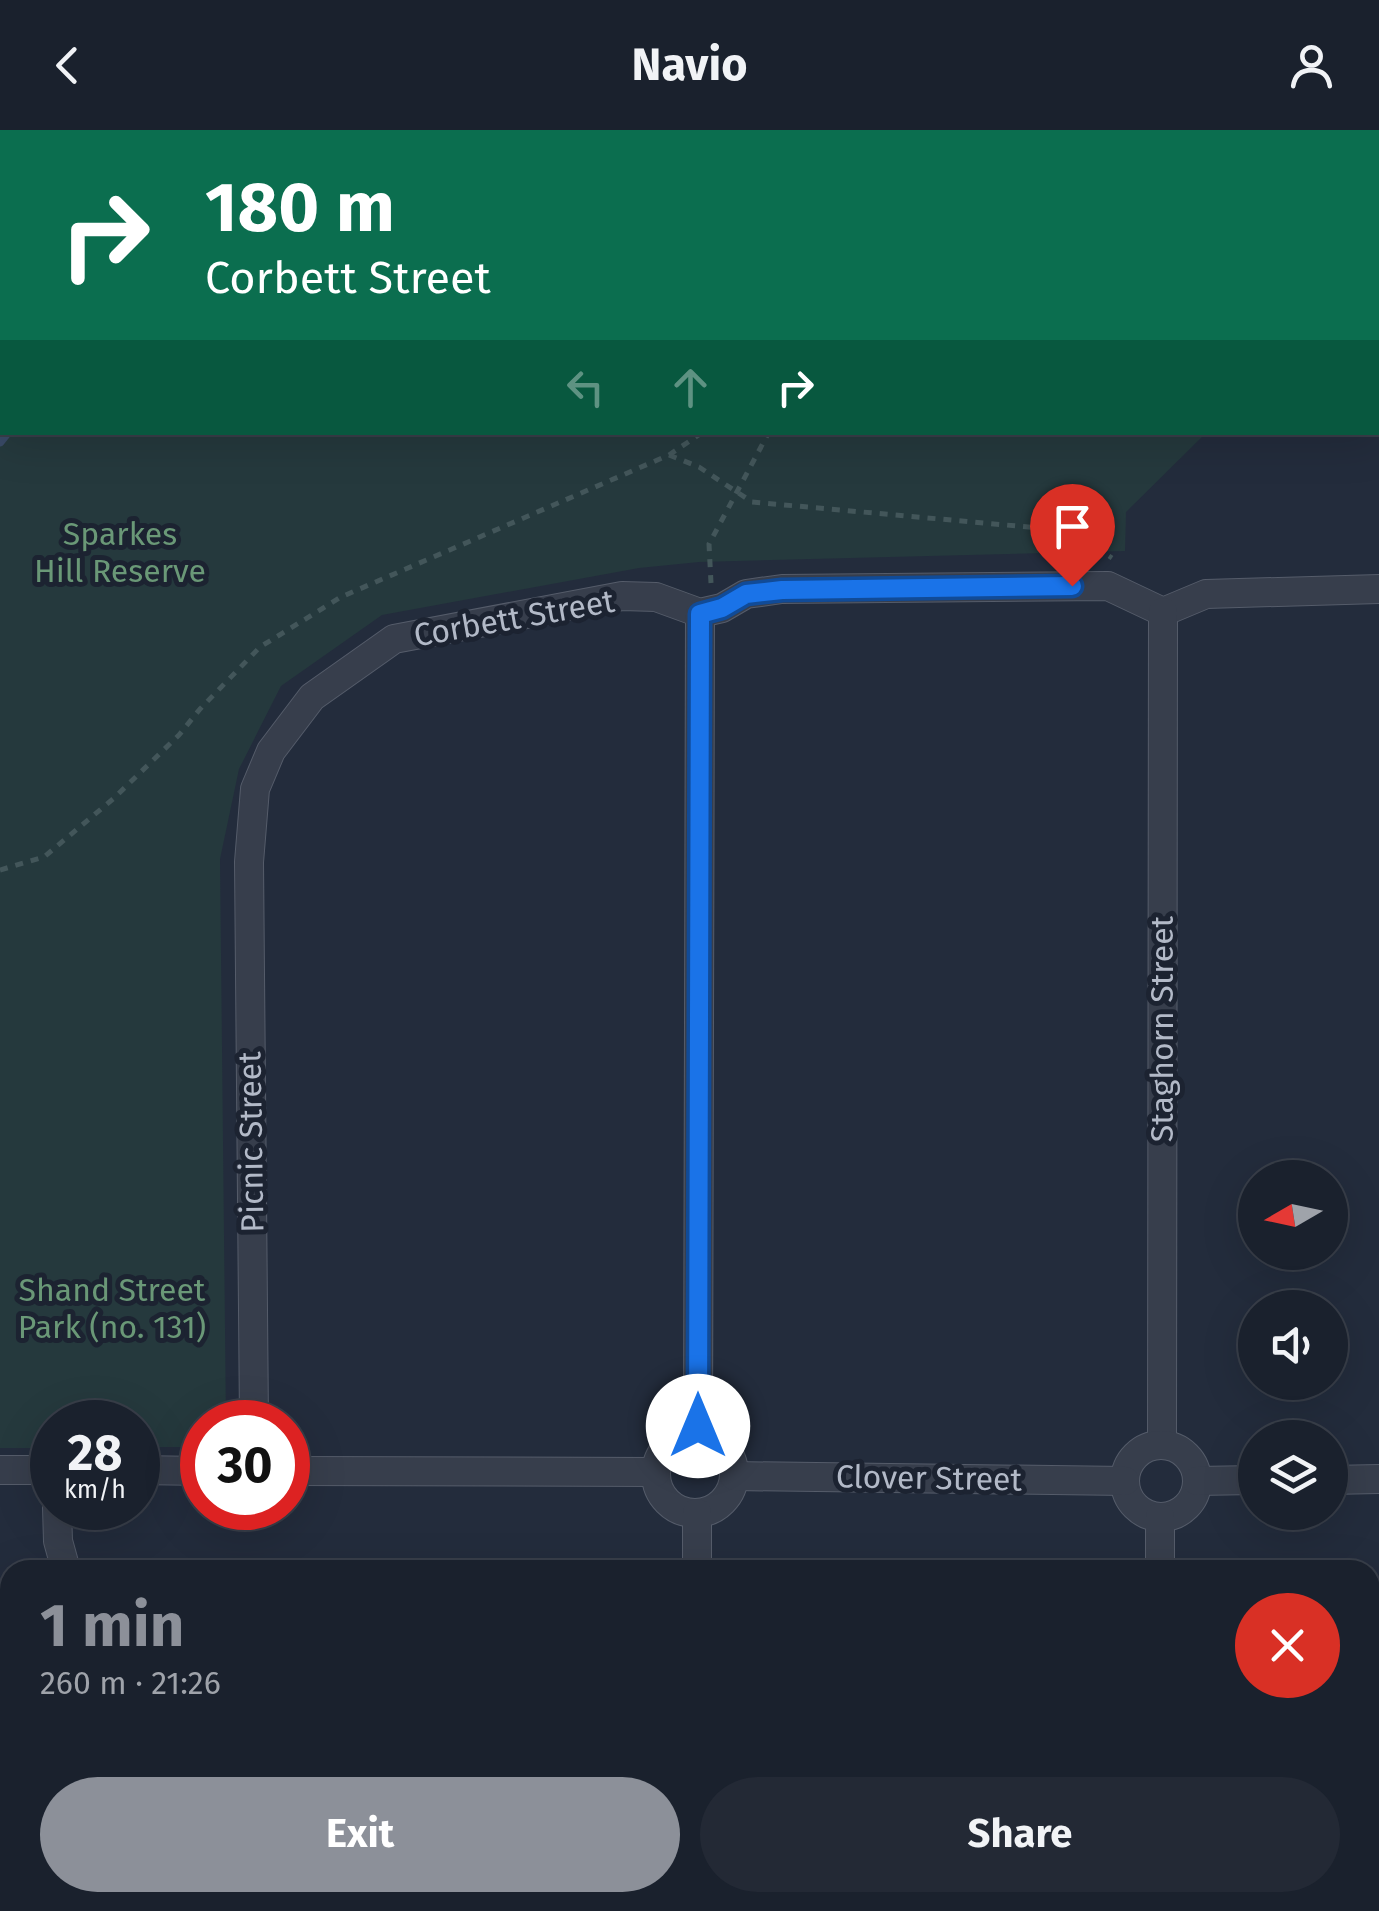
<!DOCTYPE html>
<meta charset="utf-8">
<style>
body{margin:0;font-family:"Fira Sans",sans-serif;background:#232935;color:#f1f3f6;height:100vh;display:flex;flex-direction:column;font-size:38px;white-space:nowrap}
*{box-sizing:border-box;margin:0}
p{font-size:32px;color:#9fa3aa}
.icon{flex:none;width:55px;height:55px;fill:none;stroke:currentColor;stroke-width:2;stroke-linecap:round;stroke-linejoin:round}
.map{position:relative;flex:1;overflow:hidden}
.drawer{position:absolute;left:0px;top:1430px;width:1380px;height:352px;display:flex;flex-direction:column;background:#1a212d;border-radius:30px 30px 0 0;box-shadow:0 10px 40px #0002,0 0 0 2px #383e49}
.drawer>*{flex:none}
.top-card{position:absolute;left:0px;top:0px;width:1380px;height:305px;box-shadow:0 10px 40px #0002,0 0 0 2px #383e49;background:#0b6e4f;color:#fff;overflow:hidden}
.needle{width:65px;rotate:261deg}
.fabs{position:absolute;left:1238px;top:1030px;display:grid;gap:20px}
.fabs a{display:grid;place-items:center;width:110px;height:110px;border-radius:50%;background:#1a212d;box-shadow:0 10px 40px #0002,0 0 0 2px #383e49;font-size:50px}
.speed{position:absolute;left:30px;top:1270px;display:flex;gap:20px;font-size:50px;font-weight:700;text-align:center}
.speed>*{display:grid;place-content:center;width:130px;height:130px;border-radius:50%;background:#1a212d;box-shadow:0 10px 40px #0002,0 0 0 2px #383e49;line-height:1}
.speed small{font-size:25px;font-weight:400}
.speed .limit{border:15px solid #d22;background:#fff;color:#111}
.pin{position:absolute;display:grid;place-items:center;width:85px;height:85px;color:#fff;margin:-102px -42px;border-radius:50% 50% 50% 0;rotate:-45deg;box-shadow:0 0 10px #0007}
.pin .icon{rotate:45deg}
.me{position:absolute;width:110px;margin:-55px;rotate:0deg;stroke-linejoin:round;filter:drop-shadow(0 0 8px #0008)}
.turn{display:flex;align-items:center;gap:35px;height:210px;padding:0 40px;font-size:45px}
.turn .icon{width:130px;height:130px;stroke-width:2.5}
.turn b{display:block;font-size:70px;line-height:85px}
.lanes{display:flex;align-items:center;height:95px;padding:0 40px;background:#0003;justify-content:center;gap:50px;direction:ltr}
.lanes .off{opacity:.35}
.round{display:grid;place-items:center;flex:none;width:105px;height:105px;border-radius:52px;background:#232935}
.summary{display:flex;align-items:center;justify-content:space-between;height:170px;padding:0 40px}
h1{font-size:60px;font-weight:700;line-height:75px;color:#8c9099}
.cta{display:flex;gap:20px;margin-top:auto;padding:20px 40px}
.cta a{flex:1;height:115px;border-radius:60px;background:#8c9099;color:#fff;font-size:40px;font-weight:700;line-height:115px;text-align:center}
.cta a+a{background:#232935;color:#f1f3f6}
header{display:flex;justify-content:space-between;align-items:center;height:130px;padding:0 40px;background:#1a212d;font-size:45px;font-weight:700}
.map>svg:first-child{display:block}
</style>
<header><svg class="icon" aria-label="back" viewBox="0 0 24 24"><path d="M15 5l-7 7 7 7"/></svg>Navio<svg class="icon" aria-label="person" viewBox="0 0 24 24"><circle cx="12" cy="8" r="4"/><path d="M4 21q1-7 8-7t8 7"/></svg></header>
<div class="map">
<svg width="1379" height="1781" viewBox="0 0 1379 1781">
<rect width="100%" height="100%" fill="#232c3c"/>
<path fill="#25393d" d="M0,0H1379V128L1378,2H2V302L1206,303L1126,382L1125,421L699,432L639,438L382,485L281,556L239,639L220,729L226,1292H202V1317H138V1292H52V1318H0Z"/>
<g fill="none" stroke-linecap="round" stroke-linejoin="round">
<g stroke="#384965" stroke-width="9">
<path d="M240,2L242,0"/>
<path d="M0,312L8,302"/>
</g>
<g stroke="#555c6a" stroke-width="30">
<g id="minor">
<path d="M254,1292L249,732L255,659L271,621L312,567L394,509L622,466L656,467L700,483L722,478L746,464L782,459L1108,456L1163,482L1206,464L1379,459"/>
<path d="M698,1304L700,483"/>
<circle cx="695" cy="1344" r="39"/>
<path d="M1162,1315L1163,482"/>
<circle cx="1161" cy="1351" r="36"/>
<path d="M0,1340H52"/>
<path d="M138,1340L202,1341"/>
<path d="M288,1341L656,1342"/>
<path d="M734,1346L1125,1351"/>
<path d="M1330,1350L1379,1349"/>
<path d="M1197,1351L1255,1350"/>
<path d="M57,1378L58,1411L66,1440"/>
<path d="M697,1440V1383"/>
<path d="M1160,1440V1387"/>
<path d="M402,1772V1781"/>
<path d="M696,1781V1772"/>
<path d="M1159,1781V1772"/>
</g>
</g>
<g stroke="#43565a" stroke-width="5" stroke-dasharray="8 8" stroke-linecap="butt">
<path d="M957,2L958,0"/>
<path d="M669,325L699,337L752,372L1083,402L1095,417L1112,428"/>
<path d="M711,453L709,414L769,302"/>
<path d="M0,740L44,727L113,669L179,605L200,579L260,517L341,467L669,325L703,302"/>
<path d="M159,1772L162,1781"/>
</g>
<use href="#minor" stroke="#373e4c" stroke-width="28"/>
</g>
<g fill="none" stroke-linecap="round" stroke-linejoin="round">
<g stroke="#114b97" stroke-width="25">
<path id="route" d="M698,1296L700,484L722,478L746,464L782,460L1072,456"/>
</g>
<use href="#route" stroke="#1a73e8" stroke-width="18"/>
</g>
<g text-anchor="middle" stroke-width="10" stroke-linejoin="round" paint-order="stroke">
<g font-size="32" fill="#6a9877" stroke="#1c2331">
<text x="120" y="415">Sparkes<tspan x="120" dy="37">Hill Reserve</tspan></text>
<text x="112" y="1171">Shand Street<tspan x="112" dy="37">Park (no. 131)</tspan></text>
</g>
<g font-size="32" fill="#b2b9c7" stroke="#1c2331">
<text transform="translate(514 488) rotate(-10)" y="11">Corbett Street</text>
<text transform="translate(1162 899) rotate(-90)" y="11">Staghorn Street</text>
<text transform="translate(251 1012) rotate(-91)" y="11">Picnic Street</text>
<text transform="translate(929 1348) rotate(1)" y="11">Clover Street</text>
</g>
</g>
</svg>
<div class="fabs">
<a><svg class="needle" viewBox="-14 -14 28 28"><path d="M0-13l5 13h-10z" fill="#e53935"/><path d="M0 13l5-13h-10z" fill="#9fa3aa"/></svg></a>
<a><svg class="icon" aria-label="sound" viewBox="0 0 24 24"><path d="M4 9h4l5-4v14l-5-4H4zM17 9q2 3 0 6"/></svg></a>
<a><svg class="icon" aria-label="layers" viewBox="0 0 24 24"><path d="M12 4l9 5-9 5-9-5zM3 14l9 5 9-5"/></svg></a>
</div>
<div class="speed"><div>28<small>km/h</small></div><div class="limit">30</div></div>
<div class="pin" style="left:1072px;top:456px;background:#d93025"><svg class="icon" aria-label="arrive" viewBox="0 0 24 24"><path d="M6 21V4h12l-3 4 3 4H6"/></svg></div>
<svg class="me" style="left:698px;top:1296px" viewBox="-20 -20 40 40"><circle r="19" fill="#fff"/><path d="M0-13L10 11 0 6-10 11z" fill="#1a73e8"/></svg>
<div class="top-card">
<div class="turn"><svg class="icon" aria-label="right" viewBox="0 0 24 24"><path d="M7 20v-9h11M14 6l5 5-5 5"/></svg><div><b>180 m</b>Corbett Street</div></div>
<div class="lanes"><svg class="icon off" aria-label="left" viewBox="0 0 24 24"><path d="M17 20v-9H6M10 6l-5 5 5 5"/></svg><svg class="icon off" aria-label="ahead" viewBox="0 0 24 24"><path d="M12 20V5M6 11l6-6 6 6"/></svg><svg class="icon" aria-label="right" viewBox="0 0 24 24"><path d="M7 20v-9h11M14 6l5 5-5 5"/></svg></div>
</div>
<section class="drawer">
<div class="summary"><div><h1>1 min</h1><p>260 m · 21:26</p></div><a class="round" style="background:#d93025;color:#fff"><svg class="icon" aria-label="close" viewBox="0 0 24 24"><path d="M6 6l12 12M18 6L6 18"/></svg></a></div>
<div class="cta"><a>Exit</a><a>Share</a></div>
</section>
</div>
